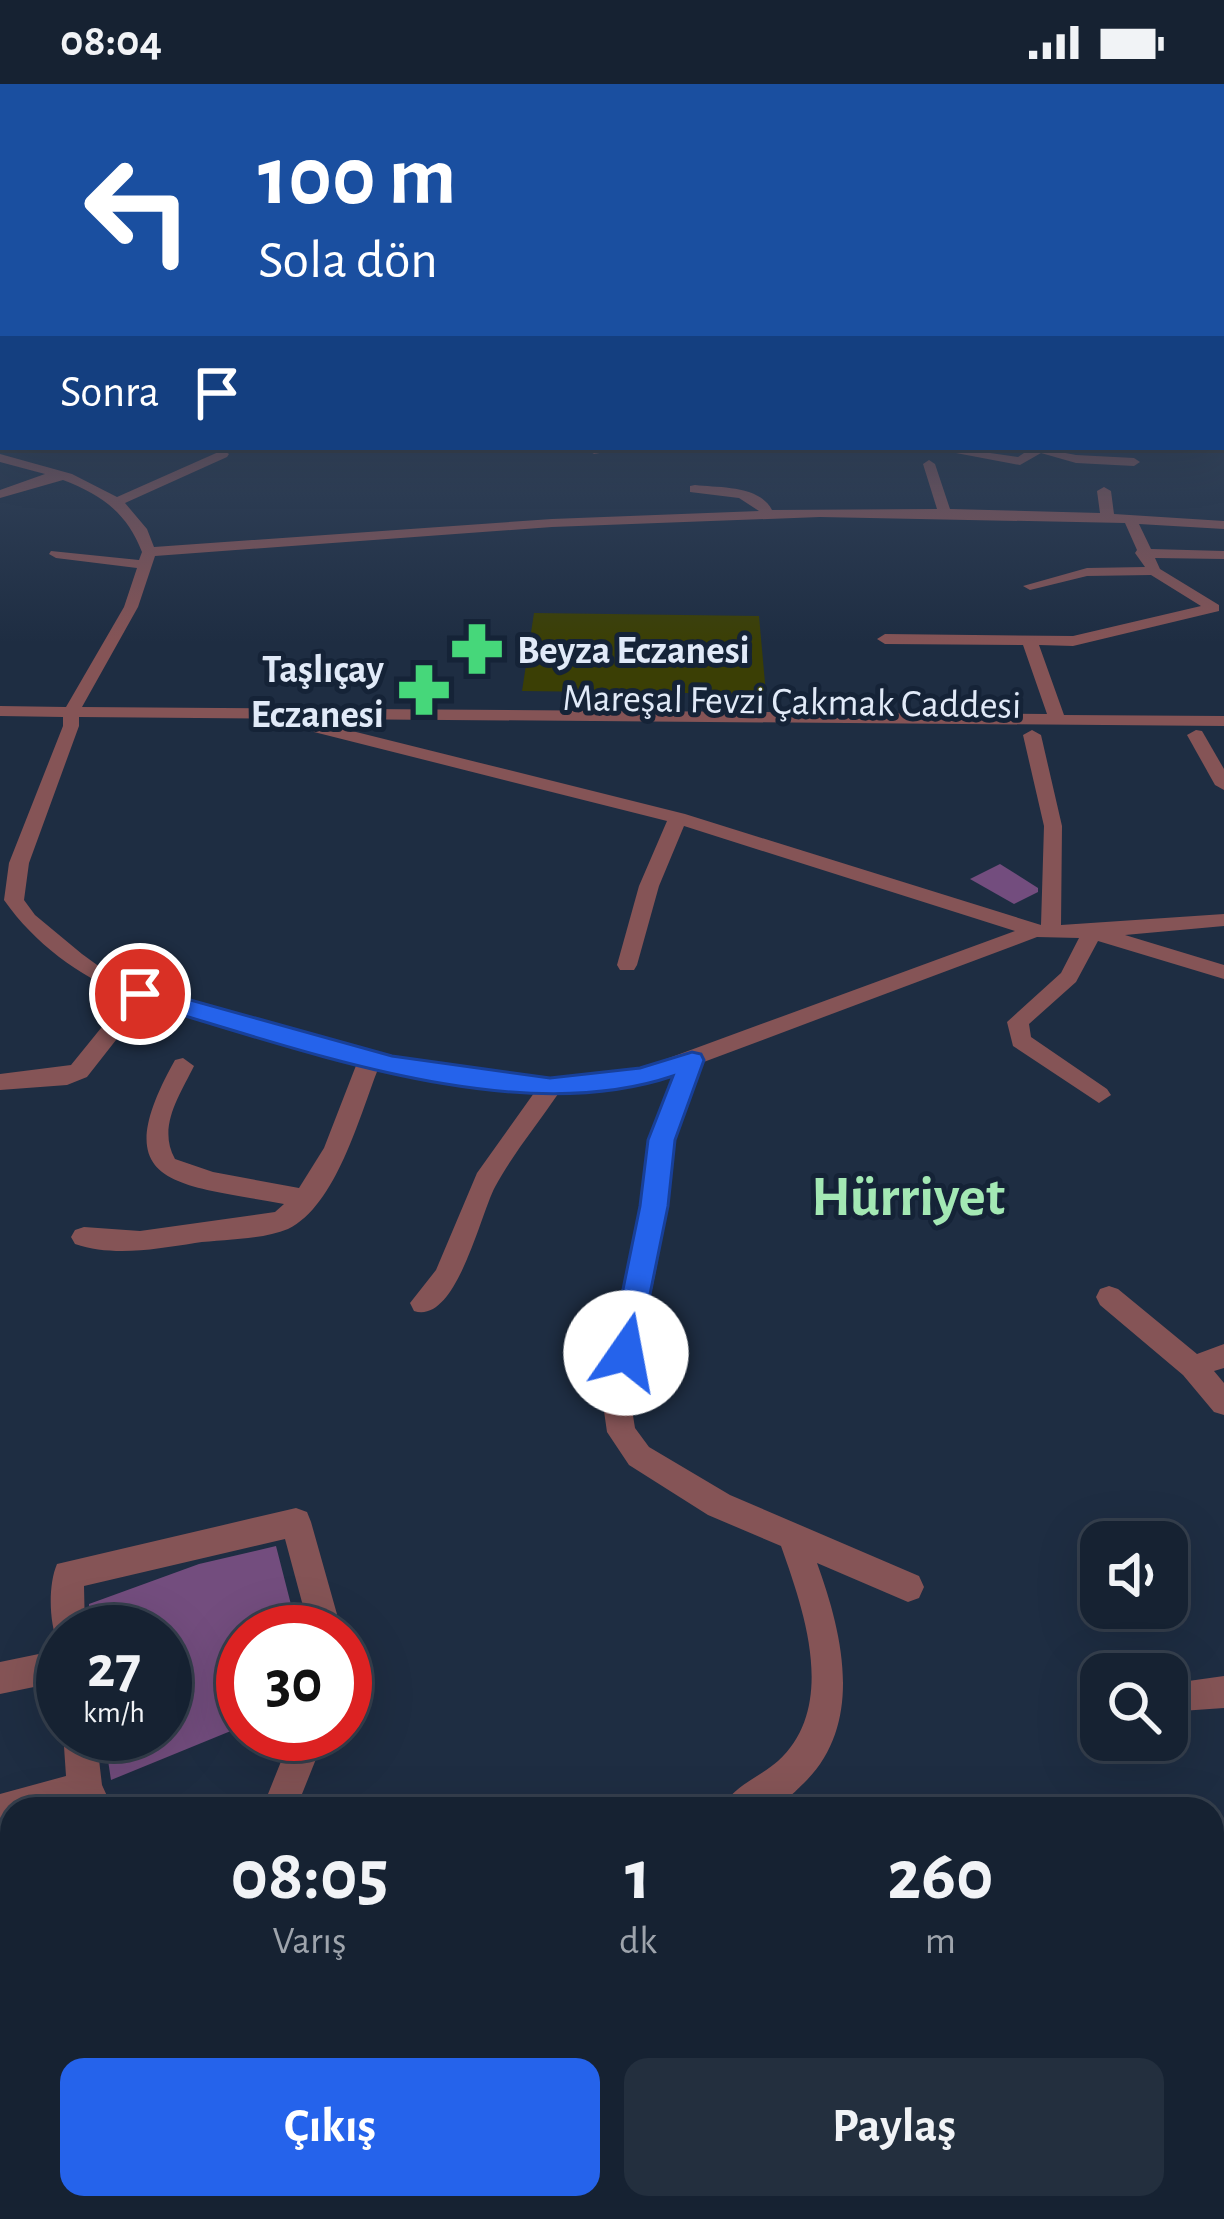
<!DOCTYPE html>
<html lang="tr">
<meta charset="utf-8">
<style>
body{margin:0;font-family:"Alegreya Sans",sans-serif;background:#232f3e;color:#f1f3f6;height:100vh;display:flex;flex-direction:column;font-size:45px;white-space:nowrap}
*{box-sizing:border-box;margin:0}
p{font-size:39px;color:#9ea4ac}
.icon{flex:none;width:66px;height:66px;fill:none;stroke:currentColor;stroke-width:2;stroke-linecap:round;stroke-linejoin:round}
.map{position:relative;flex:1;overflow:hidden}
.sheet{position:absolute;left:0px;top:1713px;width:1224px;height:423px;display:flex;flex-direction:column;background:#162232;border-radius:36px 36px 0 0;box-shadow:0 12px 48px #0002,0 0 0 3px #353f4d}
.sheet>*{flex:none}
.top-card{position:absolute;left:0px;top:0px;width:1224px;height:366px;box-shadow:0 12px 48px #0002,0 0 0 3px #353f4d;background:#1a4fa0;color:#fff;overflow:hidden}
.controls{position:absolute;left:1080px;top:1437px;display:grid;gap:24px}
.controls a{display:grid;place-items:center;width:108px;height:108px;border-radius:24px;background:#162232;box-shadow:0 12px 48px #0002,0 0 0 3px #353f4d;font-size:60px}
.speed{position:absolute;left:36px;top:1521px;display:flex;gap:24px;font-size:60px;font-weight:700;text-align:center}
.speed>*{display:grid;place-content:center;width:156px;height:156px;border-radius:50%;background:#162232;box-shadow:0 12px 48px #0002,0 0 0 3px #353f4d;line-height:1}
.speed small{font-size:30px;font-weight:400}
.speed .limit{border:18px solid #d22;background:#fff;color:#111}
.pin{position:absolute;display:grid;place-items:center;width:102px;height:102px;color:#fff;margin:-51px;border:6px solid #fff;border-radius:50%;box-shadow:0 3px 12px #0007}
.me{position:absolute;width:132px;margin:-66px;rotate:12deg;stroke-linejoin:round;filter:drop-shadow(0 0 9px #0008)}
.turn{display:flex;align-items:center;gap:42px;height:252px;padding:0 60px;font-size:54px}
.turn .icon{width:156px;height:156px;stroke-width:2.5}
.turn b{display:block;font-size:84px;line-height:102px}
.then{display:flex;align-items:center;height:114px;padding:0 60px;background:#0003;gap:24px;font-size:45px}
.eta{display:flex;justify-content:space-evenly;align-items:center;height:204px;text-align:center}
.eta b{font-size:72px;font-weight:600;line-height:84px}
.cta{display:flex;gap:24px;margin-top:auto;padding:24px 60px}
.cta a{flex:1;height:138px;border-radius:24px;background:#2563eb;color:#fff;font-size:48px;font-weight:600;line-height:138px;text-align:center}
.cta a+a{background:#232f3e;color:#f1f3f6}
.status{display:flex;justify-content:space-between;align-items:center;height:84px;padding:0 60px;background:#162232;direction:ltr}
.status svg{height:33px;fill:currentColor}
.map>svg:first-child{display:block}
</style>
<div class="status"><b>08:04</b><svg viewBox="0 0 49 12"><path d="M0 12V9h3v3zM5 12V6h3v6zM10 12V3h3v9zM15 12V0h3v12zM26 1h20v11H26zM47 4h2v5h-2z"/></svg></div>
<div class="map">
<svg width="1224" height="2135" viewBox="0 0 1224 2135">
<rect width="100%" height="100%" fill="#1e2d42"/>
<path fill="#3b3f05" d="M534,529L759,532L766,610L522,607Z"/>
<g fill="#734d7e">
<path d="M1000,780L1038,804V808L1014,820L970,795Z"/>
<path d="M276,1462L298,1548H243V1642L111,1696L104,1650H165V1548H89V1520L199,1480Z"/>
</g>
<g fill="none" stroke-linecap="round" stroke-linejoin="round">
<g fill="#855456" fill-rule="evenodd">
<path d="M1221,331L1224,332V342L1221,341Z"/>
<path d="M591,363H634L594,370L588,366Z"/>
<path d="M1033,363L1076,371L1134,374L1140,378L1134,382L1076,379L1041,369L1020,381L956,369L962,365L1018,373Z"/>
<path d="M223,366L229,370L227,373L125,419L147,445L154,463L552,435L759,427L739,414L690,408V402L695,401C720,404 759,401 772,426L937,425L923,380L929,376L935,380L950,425L1100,429L1097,407L1104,403L1111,407L1114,430L1224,437V445L1139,440L1151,465L1224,467V475L1155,474L1160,485L1219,521V527L1073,562L1039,561L1064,631L1224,632V642L79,633V642L29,779L24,816L35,831L82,870L104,886L148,905L392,973L551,995L639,985L1015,847L684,742L659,802L637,881L634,886H620L617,881L639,802L667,737L314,648L312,644L320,639L685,730L1041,841L1044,742L1023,651L1032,646L1041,651L1062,742L1061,841L1224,830V842L1125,851L1224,881V895L1098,857L1076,898L1029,940L1031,953L1107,1005L1111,1011L1099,1019L1013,962L1007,938L1061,889L1079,854L1037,853L701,979L673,1056L657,1181L630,1313L635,1344L649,1363L730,1411L919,1492L924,1503L919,1514L908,1518L817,1479C842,1548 865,1638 805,1698C796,1707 781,1722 768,1725C754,1728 736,1725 722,1725C731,1703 760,1693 778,1677C838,1622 804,1527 781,1462L708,1431L629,1381L607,1348L602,1313L631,1181L649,1056L675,989L641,1001L558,1010C537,1041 512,1071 495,1103C480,1131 456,1241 414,1227L410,1219L436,1186L477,1089L534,1009L378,985C360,1031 336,1122 288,1145C262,1156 223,1155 195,1159C157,1165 113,1173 75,1160L71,1153L75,1146L84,1143L140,1147L275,1128L284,1120C178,1100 103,1104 175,976L183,974L194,982C180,1011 157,1043 175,1075L213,1088L299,1104L324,1064L357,979L145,919L87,993L67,1001L0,1006V990L71,981L127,912C78,891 35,860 4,816L9,779L63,642V633L0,632V622L66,623L124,523L137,484L56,474L49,470L51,467L139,476L142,468C127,429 102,411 63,396L0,414V406L45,390L0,378V370L72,390L117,413ZM820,433L1125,439L1137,466L1135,469L1145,483L1087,484L1023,502L1030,506L1087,492L1151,491L1201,522L1073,552L885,550L877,555L885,560L1023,561L1047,630L82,623L138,523L155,472L552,443Z"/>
<path d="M1196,646L1202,647L1224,685V706L1215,701L1187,651Z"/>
<path d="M1109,1202L1118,1205L1197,1270L1224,1260V1284L1214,1287L1224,1299V1331L1214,1328L1183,1291L1100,1221L1096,1213L1100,1205Z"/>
<path d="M296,1424L307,1428L311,1438L342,1548H310L285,1455L84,1502L85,1548H63V1561L58,1559C49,1539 48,1501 57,1480Z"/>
<path d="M63,1565V1597L0,1610V1578Z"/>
<path d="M1224,1592V1624L1167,1628V1600Z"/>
<path d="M63,1648L96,1650L102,1701L113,1725H12V1741L0,1744V1710L66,1692Z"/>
<path d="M292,1650H326L296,1725H262Z"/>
</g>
<g fill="#fe858e" fill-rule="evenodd">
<rect x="1221" y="269" width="3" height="10"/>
<rect x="0" y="293" width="3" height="10"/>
</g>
</g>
<linearGradient id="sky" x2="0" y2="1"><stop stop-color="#101924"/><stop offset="0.47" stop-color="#3b4c65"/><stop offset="1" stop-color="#3b4c65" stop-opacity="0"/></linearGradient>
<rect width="1224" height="559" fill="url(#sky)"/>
<path fill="#2563eb" stroke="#184099" stroke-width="3" d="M140,902L392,972L550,994L640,984L692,968L701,970L704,976L675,1056L668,1122L636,1279L626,1282L615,1279L610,1269L640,1122L648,1056L673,992C511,1047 290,961 131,916L127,910Z"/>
<defs>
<g id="pharmacy-bare" transform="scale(4.14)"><path d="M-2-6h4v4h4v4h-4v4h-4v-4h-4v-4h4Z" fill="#46d77a" stroke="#152337" stroke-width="2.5" paint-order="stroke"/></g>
</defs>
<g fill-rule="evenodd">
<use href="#pharmacy-bare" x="477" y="565"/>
<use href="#pharmacy-bare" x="424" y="606"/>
</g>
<g text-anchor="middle" stroke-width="10" stroke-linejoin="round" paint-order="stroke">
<g font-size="39" font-weight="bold" fill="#e1eaf8" stroke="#152337" text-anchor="start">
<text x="517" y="579">Beyza Eczanesi</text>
<text x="384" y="598" text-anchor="end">Taşlıçay<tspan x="384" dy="45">Eczanesi</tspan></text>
</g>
<g font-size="39" fill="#e1eaf8" stroke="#152337">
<text transform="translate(792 616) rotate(1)" y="14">Mareşal Fevzi Çakmak Caddesi</text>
</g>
<g font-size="57" font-weight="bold" fill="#a3e8b4" stroke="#152337">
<text x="908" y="1131">Hürriyet</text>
</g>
</g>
</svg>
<div class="controls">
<a><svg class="icon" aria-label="sound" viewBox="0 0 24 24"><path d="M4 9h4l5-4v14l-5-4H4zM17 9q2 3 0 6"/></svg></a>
<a><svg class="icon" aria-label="search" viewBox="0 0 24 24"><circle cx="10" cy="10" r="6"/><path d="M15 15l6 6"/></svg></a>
</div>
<div class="speed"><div>27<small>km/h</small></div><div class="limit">30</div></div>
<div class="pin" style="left:140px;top:910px;background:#d93025"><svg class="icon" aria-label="arrive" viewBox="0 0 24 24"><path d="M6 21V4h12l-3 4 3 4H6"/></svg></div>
<svg class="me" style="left:626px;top:1269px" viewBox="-20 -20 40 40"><circle r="19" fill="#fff"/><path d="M0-13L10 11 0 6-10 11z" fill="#2563eb"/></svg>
<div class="top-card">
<div class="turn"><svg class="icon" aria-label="left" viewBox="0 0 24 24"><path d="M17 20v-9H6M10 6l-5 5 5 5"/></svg><div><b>100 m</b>Sola dön</div></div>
<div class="then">Sonra<svg class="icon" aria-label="arrive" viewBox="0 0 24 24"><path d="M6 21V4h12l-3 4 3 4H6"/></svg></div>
</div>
<section class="sheet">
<div class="eta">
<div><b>08:05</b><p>Varış</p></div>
<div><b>1</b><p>dk</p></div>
<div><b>260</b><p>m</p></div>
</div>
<div class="cta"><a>Çıkış</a><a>Paylaş</a></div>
</section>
</div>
